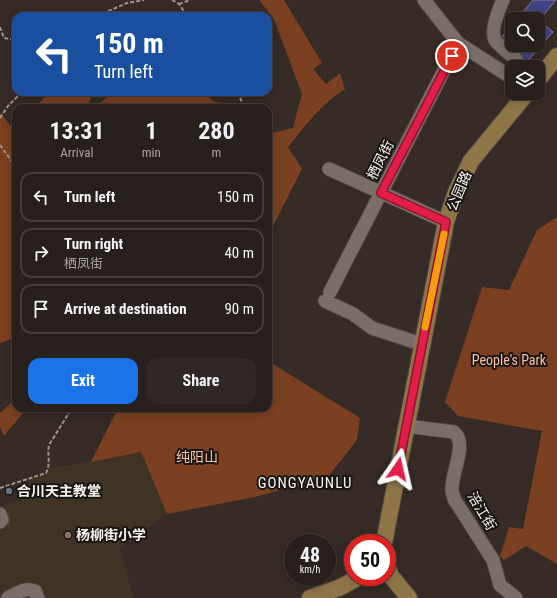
<!DOCTYPE html>
<meta charset="utf-8">
<style>
body{margin:0;font-family:"Roboto Condensed","Noto Sans SC",sans-serif;background:#302825;color:#f1f3f6;height:100vh;display:flex;flex-direction:column;font-size:15px;white-space:nowrap}
*{box-sizing:border-box;margin:0}
p{font-size:13px;color:#a5a3a3}
.icon{flex:none;width:22px;height:22px;fill:none;stroke:currentColor;stroke-width:2;stroke-linecap:round;stroke-linejoin:round}
.map{position:relative;flex:1;overflow:hidden}
.sheet{position:absolute;left:12px;top:104px;width:260px;height:308px;display:flex;flex-direction:column;background:#28201c;border-radius:12px;box-shadow:0 2px 10px #0003,0 0 0 1px #443e3b}
.sheet>*{flex:none}
.hud{position:absolute;left:12px;top:12px;width:260px;height:84px;border-radius:12px;box-shadow:0 2px 10px #0003,0 0 0 1px #443e3b;background:#1a4fa0;color:#fff;overflow:hidden}
.fabs{position:absolute;left:505px;top:12px;display:grid;gap:8px}
.fabs a{display:grid;place-items:center;width:40px;height:40px;border-radius:8px;background:#28201c;box-shadow:0 2px 10px #0003,0 0 0 1px #443e3b;font-size:20px}
.speed{position:absolute;left:284px;top:534px;display:flex;gap:8px;font-size:20px;font-weight:700;text-align:center}
.speed>*{display:grid;place-content:center;width:52px;height:52px;border-radius:50%;background:#28201c;box-shadow:0 2px 10px #0003,0 0 0 1px #443e3b;line-height:1}
.speed small{font-size:10px;font-weight:400}
.speed .limit{border:6px solid #d22;background:#fff;color:#111}
.pin{position:absolute;display:grid;place-items:center;width:34px;height:34px;color:#fff;margin:-17px;border:2px solid #fff;border-radius:50%;box-shadow:0 1px 4px #0007}
.me{position:absolute;width:44px;margin:-22px;rotate:11deg;stroke-linejoin:round;filter:drop-shadow(0 0 3px #0008)}
.turn{display:flex;align-items:center;gap:14px;height:84px;padding:0 16px;font-size:18px}
.turn .icon{width:52px;height:52px;stroke-width:2.5}
.turn b{display:block;font-size:28px;line-height:34px}
.eta{display:flex;justify-content:space-evenly;align-items:center;height:68px;text-align:center}
.eta b{font-size:24px;font-weight:700;line-height:28px}
.primary-button{display:flex;gap:8px;margin-top:auto;padding:8px 16px}
.primary-button a{flex:1;height:46px;border-radius:12px;background:#1a73e8;color:#fff;font-size:16px;font-weight:700;line-height:46px;text-align:center}
.primary-button a+a{background:#302825;color:#f1f3f6}
ul{padding:0;list-style:none}
li{display:flex;align-items:center;gap:12px;height:50px;margin:0 8px 6px;padding:0 8px;border:2px solid #443e3b;border-radius:12px}
li div{flex:1}
li b{display:block;font-size:15px}
li em{font-style:normal}
.map>svg:first-child{display:block}
</style>
<div class="map">
<svg width="557" height="598" viewBox="0 0 557 598">
<rect width="100%" height="100%" fill="#362b26"/>
<path fill="#3e3324" d="M141,452L167,514L119,548L134,598H38V595L0,598V506L32,495L28,479L46,473L49,468L91,462Z"/>
<g fill="#7a4021">
<path d="M259,0H284L322,63L313,69L326,84L340,73L345,89C321,104 305,126 288,147L302,169L268,236V134L293,128L302,94L274,19Z"/>
<path d="M49,92H94L87,105L94,108L113,92H203L213,101L241,108H35Z"/>
<path d="M0,113L15,131L16,130V337L0,343Z"/>
<path d="M557,217V564L526,546L504,560L500,556L509,527L523,529L542,431L458,416L445,402L482,287L509,290L537,230Z"/>
<path d="M268,361L360,418L357,440L328,477L255,497L167,514L141,452L91,462L118,408H268Z"/>
<path d="M16,399V408H27L4,436L0,427V413Z"/>
</g>
<path fill="#434284" stroke="#7e7f8b" d="M533,0H556L539,20L553,32L525,64L498,41L512,25V45H538V19H517Z"/>
<g fill="none" stroke-linecap="round" stroke-linejoin="round">
<g stroke="#524945" stroke-width="15">
<g id="minor">
<path d="M424,0L458,43L512,78"/>
<path d="M503,0C499,9 490,30 495,40C500,47 510,54 516,59"/>
<path d="M329,169L446,222"/>
<path d="M330,292L458,43"/>
<path d="M325,301L353,314L372,328L421,344"/>
<path d="M406,426L454,432C468,444 451,473 452,490C452,493 454,496 454,499L493,560L500,585L516,598"/>
<path d="M0,514L2,520L0,522"/>
<path d="M8,598C17,593 25,587 35,591L38,598"/>
</g>
</g>
<g stroke="#524945" stroke-width="18">
<g id="major">
<path d="M538,80L557,56"/>
<path d="M384,543L446,222L456,192L471,161L527,93"/>
<path d="M387,565L391,576L409,598"/>
<path d="M310,598L341,587L359,577"/>
</g>
</g>
<g stroke="#9c938f" stroke-width="2" stroke-dasharray="4 2" stroke-linecap="butt">
<path d="M172,0L179,4L187,16"/>
<path d="M179,4L190,0"/>
<path d="M97,16L127,3L144,0"/>
<path d="M0,27L4,38L16,40"/>
<path d="M238,92L244,108"/>
<path d="M0,118L8,106L22,92"/>
<path d="M0,145L16,167"/>
<path d="M0,488L46,473C51,464 47,455 49,445L72,408"/>
</g>
<use href="#minor" stroke="#7a6e68" stroke-width="13"/>
<use href="#major" stroke="#8e7647" stroke-width="16"/>
</g>
<g fill="none" stroke-linecap="round" stroke-linejoin="round">
<g stroke="#92132f" stroke-width="10">
<path id="route" d="M398,469L446,222L381,193L452,56"/>
</g>
<use href="#route" stroke="#e11d48" stroke-width="7"/>
<path stroke="#f59e0b" stroke-width="7" d="M425,327L444,234"/>
</g>
<circle fill="#6b7280" stroke="#191512" stroke-width="1.5" cx="9" cy="491" r="4"/>
<circle fill="#8d6e63" stroke="#191512" stroke-width="1.5" cx="68" cy="535" r="4"/>
<g text-anchor="middle" stroke-width="4" stroke-linejoin="round" paint-order="stroke">
<g font-size="14" fill="#faf3ef" stroke="#191512">
<text transform="translate(380 160) rotate(-63)" y="5">栖凤街</text>
<text transform="translate(459 191) rotate(-67)" y="5">公园路</text>
<text transform="translate(482 511) rotate(59)" y="5">涪江街</text>
</g>
<g font-size="14" fill="#fec0a2" stroke="#191512">
<text x="509" y="365">People's Park</text>
<text x="197" y="462">纯阳山</text>
</g>
<g font-size="14" font-weight="bold" fill="#faf3ef" stroke="#191512" text-anchor="start">
<text x="17" y="496">合川天主教堂</text>
<text x="76" y="540">杨柳街小学</text>
</g>
<g font-size="15" letter-spacing="1" fill="#faf3ef" stroke="#191512">
<text x="305" y="488">GONGYAUNLU</text>
</g>
</g>
</svg>
<div class="fabs">
<a><svg class="icon" aria-label="search" viewBox="0 0 24 24"><circle cx="10" cy="10" r="6"/><path d="M15 15l6 6"/></svg></a>
<a><svg class="icon" aria-label="layers" viewBox="0 0 24 24"><path d="M12 4l9 5-9 5-9-5zM3 14l9 5 9-5"/></svg></a>
</div>
<div class="speed"><div>48<small>km/h</small></div><div class="limit">50</div></div>
<div class="pin" style="left:452px;top:56px;background:#d93025"><svg class="icon" aria-label="arrive" viewBox="0 0 24 24"><path d="M6 21V4h12l-3 4 3 4H6"/></svg></div>
<svg class="me" style="left:398px;top:469px" viewBox="-20 -20 40 40"><path d="M0-17L14 15 0 8-14 15z" fill="#e11d48" stroke="#fff" stroke-width="4"/></svg>
<div class="hud">
<div class="turn"><svg class="icon" aria-label="left" viewBox="0 0 24 24"><path d="M17 20v-9H6M10 6l-5 5 5 5"/></svg><div><b>150 m</b>Turn left</div></div>
</div>
<section class="sheet">
<div class="eta">
<div><b>13:31</b><p>Arrival</p></div>
<div><b>1</b><p>min</p></div>
<div><b>280</b><p>m</p></div>
</div>
<ul>
<li><svg class="icon" aria-label="left" viewBox="0 0 24 24"><path d="M17 20v-9H6M10 6l-5 5 5 5"/></svg><div><b>Turn left</b></div><em>150 m</em></li>
<li><svg class="icon" aria-label="right" viewBox="0 0 24 24"><path d="M7 20v-9h11M14 6l5 5-5 5"/></svg><div><b>Turn right</b><p>栖凤街</p></div><em>40 m</em></li>
<li><svg class="icon" aria-label="arrive" viewBox="0 0 24 24"><path d="M6 21V4h12l-3 4 3 4H6"/></svg><div><b>Arrive at destination</b></div><em>90 m</em></li>
</ul>
<div class="primary-button"><a>Exit</a><a>Share</a></div>
</section>
</div>
